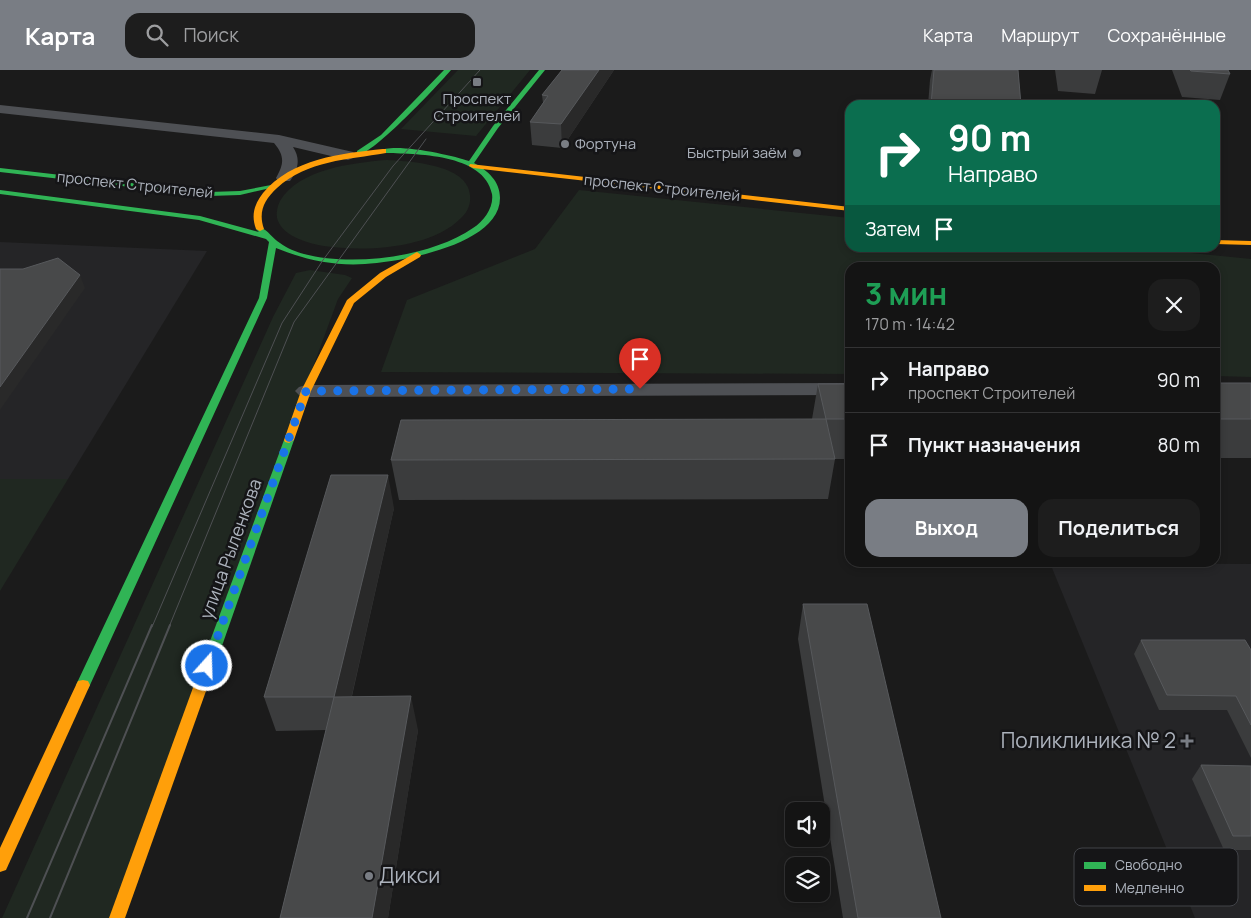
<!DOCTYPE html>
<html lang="ru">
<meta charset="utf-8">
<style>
body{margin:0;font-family:Manrope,sans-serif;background:#1d1d1d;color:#f1f3f6;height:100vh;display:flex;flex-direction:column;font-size:19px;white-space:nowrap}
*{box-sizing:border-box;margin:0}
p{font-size:16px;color:#9d9ea0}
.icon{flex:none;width:28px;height:28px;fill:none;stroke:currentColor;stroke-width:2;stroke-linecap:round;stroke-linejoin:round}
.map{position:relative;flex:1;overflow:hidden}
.drawer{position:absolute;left:845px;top:192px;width:375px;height:305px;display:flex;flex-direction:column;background:#141414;border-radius:15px;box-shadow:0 2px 8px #0003,0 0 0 1px #333334}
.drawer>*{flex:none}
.top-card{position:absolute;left:845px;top:30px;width:375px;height:152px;border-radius:15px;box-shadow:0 2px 8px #0003,0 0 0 1px #333334;background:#0b6e4f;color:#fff;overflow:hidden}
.fabs{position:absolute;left:785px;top:732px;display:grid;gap:10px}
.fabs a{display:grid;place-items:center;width:45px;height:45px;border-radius:10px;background:#141414;box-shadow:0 2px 8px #0003,0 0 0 1px #333334;font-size:25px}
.pin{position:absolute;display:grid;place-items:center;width:42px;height:42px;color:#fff;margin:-51px -21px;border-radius:50% 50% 50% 0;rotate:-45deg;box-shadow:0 0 5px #0007}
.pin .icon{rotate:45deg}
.me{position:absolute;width:55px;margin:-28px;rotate:20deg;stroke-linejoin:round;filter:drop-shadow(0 0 4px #0008)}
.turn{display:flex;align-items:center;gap:18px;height:105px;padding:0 20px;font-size:22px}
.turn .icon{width:65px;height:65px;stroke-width:2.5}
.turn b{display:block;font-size:35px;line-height:42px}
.then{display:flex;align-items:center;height:48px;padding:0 20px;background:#0003;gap:10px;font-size:19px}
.round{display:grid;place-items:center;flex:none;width:52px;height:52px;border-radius:15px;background:#1d1d1d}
.summary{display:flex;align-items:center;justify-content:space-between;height:85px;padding:0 20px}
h1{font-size:30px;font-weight:700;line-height:38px;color:#1e9e55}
.cta{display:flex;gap:10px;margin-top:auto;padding:10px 20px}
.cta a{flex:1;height:58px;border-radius:15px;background:#797d84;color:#fff;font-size:20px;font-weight:700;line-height:58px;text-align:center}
.cta a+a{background:#1d1d1d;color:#f1f3f6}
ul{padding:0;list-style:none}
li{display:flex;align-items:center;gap:15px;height:65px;padding:0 20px;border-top:1px solid #333334}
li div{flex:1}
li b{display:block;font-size:19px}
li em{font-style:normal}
header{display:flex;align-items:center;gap:30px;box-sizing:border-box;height:70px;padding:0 25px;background:#797d84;color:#fff}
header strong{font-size:24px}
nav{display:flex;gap:28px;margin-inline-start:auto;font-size:18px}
.search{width:350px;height:45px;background:#1d1d1d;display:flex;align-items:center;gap:12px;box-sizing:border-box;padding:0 18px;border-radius:15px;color:#9d9ea0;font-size:19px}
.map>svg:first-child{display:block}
</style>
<header>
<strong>Карта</strong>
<div class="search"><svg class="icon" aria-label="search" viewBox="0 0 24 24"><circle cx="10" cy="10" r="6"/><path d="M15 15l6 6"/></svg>Поиск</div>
<nav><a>Карта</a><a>Маршрут</a><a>Сохранённые</a></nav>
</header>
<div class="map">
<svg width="1251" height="848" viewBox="0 0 1251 848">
<rect width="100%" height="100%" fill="#1b1b1b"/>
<g fill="#252527">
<path d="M0,172L207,181L68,409H0Z"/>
<path d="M1050,493L1251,494V848H1195Z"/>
</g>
<g fill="#202821">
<path d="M458,0H530L476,66L401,59Z"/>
<path d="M386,90C408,91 468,94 470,125C471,133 468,142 461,148C431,179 364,182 324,176C310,174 286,167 279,153C275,146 277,137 280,131C299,99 352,93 386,90Z"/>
<path d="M579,120L850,148V178H1141L1251,189V307L1215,306V198H850V304L381,302L407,230L535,179Z"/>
<path d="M310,200L345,205L352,208L338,229L110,848H2L273,247L296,203Z"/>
<path d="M0,409H68L0,521Z"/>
</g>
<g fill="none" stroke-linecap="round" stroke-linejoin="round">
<g fill="#4e5054" fill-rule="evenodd">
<path d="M0,35L279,65L353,82L356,85L353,88L348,90L293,77C301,89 298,100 290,111H278L276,108C284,94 285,86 274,73L0,43Z"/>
<path d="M850,313V325L306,327L299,325L295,321L299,317L306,315Z"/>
</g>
<g fill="#30b455" fill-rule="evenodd">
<path d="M444,0H451C439,14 372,86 357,85V81L381,65Z"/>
<path d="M539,0H545L498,58L474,93C488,101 500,111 500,128C500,175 400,192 365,194C334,196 305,190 276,178L267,228L90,615L88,619L83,620L78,619L76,615L259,228L269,172L266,169L199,150L0,124V120L200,146L259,162L256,159L260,157C268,160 273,169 280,173C286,178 297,182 304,184C353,197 431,187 473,158C484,151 494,137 492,124C484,83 415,84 383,83L379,81C393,72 452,85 469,91L493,56Z"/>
<path d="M0,98L209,122L240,121L271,115L275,117L240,125L209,126L0,102Z"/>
<path d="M289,367L294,370L216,593L214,597L209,598L204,597L202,593L284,370Z"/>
</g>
<g fill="#ff9f0a" fill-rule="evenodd">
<path d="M383,79H386V83C347,90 308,90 277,118C264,130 258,142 264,159L260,161L256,159C251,145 254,135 263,123C291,89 342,83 383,79Z"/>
<path d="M470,94L850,137V141L473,98L469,96Z"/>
<path d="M1215,170L1251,171V175L1215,174Z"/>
<path d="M417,182L421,185L420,187L386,207L354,233L311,321L294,370L289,373L285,372L284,370L301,321L347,230L380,203Z"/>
<path d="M209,588L214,589L216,593L125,848H109L202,593L204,589Z"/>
<path d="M83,610L88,611L90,615L6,800L0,802V778L76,615L78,611Z"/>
</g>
<g stroke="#4e5053" stroke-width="1">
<path d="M152,557L282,253L323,190L393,96L480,0"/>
<path d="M169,557L294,252L426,69"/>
</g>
<g stroke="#4e5053" stroke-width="2">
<path d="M27,848L152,555"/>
<path d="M50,848L170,555"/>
</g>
</g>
<g fill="#3b3c3d">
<path d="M562,0H614L562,78L532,75L530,52L543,33L542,25Z"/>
<path d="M932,0H1018L1021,35H928L930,10Z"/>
<path d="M1055,0H1102L1095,24L1058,21Z"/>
<path d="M1172,0H1228L1230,4L1220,30L1182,27Z"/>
<rect x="1215" y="313" width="36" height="75"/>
<path d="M818,314H850V389H835L828,429L399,430L391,390L812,349Z"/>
<path d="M394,438L352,626L418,660L388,848H280L326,660L276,661L264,627Z"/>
<path d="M803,534L941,848H843L798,569Z"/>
<path d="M1141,570L1251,580V688L1227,640H1159L1134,584Z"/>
<path d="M1201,695L1251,696V780H1224L1192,709Z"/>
</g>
<g fill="#292929">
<path d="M599,0H614L562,78L561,54Z"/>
<path d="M80,205L85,218L0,340V317Z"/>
<path d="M388,405L394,438L344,660L334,627Z"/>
<path d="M411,626L418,660L388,848H372Z"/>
</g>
<g fill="#48494a" stroke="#57595c">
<path d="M562,0H599L561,54L530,52L548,26L542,25Z"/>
<path d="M934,0H1018L1021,35H931Z"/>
<path d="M1190,0H1228L1230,4L1191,1Z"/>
<path d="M58,188L80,205L0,317V199H23Z"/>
<rect x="1215" y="313" width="36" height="36"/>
<path d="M818,314H850V349H826Z"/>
<path d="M826,349L835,389L391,390L401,350Z"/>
<path d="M331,405H388L334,627H264Z"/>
<path d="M803,534H867L941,848H858Z"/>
<path d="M1141,570H1245L1251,580V655L1236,626L1167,625Z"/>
<path d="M411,626L372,848H280L334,627Z"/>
<path d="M1201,695L1251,696V766H1233Z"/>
</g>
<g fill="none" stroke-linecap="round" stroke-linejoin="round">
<path stroke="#1a73e8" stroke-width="9" stroke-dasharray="0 16.2" d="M207,596L306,321L640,319"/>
</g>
<g fill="#797d84" stroke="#151517" stroke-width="2">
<rect x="472" y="7" width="10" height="10" rx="2.5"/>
<circle cx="565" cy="74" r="5"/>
<circle cx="797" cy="83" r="5"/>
<path d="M1184.5 663.5h5v5h5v5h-5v5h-5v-5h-5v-5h5z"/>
<circle cx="369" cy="806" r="5"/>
</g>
<g text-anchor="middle" stroke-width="5" stroke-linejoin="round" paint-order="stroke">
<g font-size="15" fill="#acb2bc" stroke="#151517">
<text x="477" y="34">Проспект<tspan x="477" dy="17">Строителей</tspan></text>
<text x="575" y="79" text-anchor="start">Фортуна</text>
<text x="787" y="88" text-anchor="end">Быстрый заём</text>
</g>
<g font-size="15" fill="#acb2bc" stroke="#151517">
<text transform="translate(135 115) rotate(6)" y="5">проспект Строителей</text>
<text transform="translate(662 118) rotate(6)" y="5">проспект Строителей</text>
</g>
<g font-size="18" fill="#acb2bc" stroke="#151517">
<text transform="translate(231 479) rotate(-70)" y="6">улица Рыленкова</text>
</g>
<g font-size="21" fill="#acb2bc" stroke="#151517" text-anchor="end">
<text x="1176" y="678">Поликлиника № 2</text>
<text x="379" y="813" text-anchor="start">Дикси</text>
</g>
</g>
<rect x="1074" y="778" width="164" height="58" rx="8" fill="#151517" stroke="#424449" stroke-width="1"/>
<rect x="1084" y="792" width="22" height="7" fill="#30b455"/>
<rect x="1084" y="815" width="22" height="6" fill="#ff9f0a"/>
<g font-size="14" fill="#acb2bc">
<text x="1115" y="800">Свободно</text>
<text x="1115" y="823">Медленно</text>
</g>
</svg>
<div class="fabs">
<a><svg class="icon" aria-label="sound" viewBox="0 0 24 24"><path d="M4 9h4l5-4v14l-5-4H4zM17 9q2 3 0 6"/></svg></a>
<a><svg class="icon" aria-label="layers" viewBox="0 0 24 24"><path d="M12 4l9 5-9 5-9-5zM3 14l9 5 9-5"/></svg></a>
</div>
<div class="pin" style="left:640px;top:319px;background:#d93025"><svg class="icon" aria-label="arrive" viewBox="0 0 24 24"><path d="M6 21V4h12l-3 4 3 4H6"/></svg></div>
<svg class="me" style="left:207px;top:596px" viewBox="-20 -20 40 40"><circle r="17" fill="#1a73e8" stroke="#fff" stroke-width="3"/><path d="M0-11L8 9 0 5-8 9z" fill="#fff"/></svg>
<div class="top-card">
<div class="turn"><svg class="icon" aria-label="right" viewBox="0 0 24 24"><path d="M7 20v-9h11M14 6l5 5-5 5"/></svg><div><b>90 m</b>Направо</div></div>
<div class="then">Затем<svg class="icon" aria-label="arrive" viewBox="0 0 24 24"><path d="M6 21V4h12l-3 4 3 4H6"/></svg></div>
</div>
<section class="drawer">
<div class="summary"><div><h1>3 мин</h1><p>170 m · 14:42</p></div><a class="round"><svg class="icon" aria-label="close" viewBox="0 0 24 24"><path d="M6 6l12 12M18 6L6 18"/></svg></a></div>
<ul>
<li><svg class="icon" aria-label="right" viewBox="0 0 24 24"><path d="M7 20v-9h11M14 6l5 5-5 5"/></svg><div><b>Направо</b><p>проспект Строителей</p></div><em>90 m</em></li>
<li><svg class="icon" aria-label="arrive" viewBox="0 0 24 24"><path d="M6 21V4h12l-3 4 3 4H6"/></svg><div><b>Пункт назначения</b></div><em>80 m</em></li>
</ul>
<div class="cta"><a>Выход</a><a>Поделиться</a></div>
</section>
</div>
